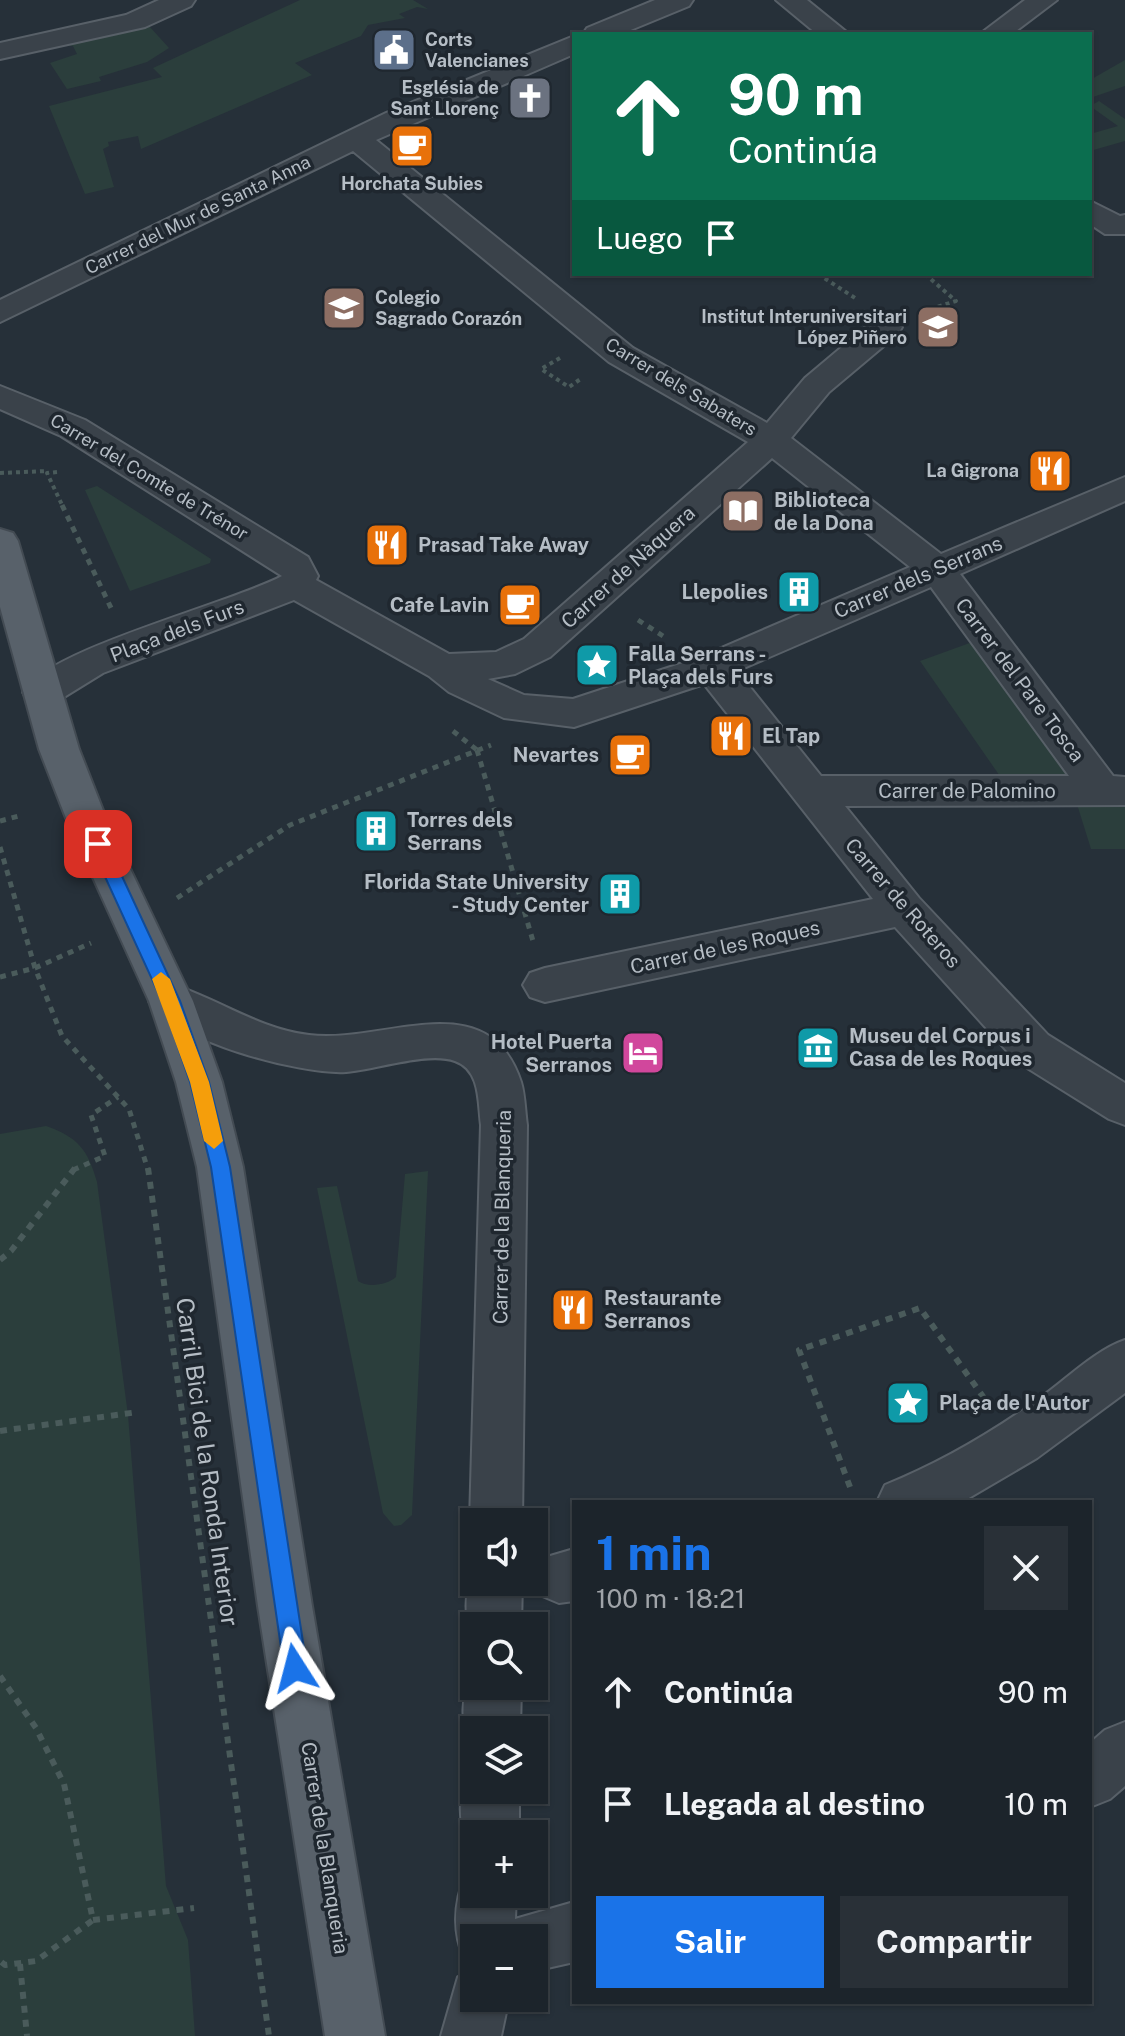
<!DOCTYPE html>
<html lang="es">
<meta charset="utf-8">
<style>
body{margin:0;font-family:"Public Sans",sans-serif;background:#293037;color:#f1f3f6;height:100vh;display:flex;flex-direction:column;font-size:30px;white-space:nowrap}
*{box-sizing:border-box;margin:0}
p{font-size:26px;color:#a0a4a9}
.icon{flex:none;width:44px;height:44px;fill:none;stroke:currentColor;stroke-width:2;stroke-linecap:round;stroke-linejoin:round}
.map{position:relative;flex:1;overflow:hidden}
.side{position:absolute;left:572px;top:1500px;width:520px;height:504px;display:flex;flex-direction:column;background:#1c242b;border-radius:0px;box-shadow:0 2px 6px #0004,0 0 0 2px #3a4147}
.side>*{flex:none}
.top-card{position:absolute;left:572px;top:32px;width:520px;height:244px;border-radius:0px;box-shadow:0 2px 6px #0004,0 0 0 2px #3a4147;background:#0b6e4f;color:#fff;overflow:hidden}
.fabs{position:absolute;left:460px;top:1508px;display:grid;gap:16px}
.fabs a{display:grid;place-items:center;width:88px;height:88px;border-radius:0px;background:#1c242b;box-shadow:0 2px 6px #0004,0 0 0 2px #3a4147;font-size:40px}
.pin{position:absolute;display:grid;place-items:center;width:68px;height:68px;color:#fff;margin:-34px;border-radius:16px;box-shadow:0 4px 12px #0006}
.me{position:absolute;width:88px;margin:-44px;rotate:351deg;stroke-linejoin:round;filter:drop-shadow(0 0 6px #0008)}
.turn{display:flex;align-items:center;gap:28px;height:168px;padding:0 24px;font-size:36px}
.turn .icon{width:104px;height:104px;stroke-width:2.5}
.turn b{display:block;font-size:56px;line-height:68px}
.then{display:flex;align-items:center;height:76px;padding:0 24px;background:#0003;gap:16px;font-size:30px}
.round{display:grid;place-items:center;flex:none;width:84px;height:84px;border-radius:0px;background:#293037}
.summary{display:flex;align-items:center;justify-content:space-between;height:136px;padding:0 24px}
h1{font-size:48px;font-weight:700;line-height:60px;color:#1a73e8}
.action{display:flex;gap:16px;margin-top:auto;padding:16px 24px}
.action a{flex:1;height:92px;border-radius:0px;background:#1a73e8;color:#fff;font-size:32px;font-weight:700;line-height:92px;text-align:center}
.action a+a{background:#293037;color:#f1f3f6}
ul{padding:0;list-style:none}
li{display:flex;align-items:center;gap:24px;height:112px;padding:0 24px}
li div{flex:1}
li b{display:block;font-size:30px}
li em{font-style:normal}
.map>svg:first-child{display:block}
</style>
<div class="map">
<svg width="1125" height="2036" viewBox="0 0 1125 2036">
<rect width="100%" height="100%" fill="#263039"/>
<g fill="#2b3e3c">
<path d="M300,0H413L428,9L417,7L399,14L405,18L368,25L361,36L295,63L312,75L141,149L138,136L108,142L109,146L103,149L114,187L85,194L49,106L162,77L153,68Z"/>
<path d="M149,26L169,48L147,62L99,77L101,81L67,89L50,63L77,54L73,46L65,45Z"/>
<path d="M1125,60V86L1093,97L1090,95V80Z"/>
<path d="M1099,101L1125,119V141L1090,151V134L1118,126L1090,106Z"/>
<path d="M97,486L211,559L210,563L130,591L85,490Z"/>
<path d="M978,640L1084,778L1004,782L920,661Z"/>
<path d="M1076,801L1125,802V849H1091Z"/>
<path d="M46,1126C78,1137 88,1150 97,1182L128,1415L166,1886L188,1940L195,2036H0V1134Z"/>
<path d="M428,1171L412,1515L401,1525L394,1526L383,1513L317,1188L337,1186L358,1281C368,1288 387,1285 396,1277L405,1174Z"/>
</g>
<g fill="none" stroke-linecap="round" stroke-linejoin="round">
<g stroke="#586068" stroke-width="4">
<g id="minor">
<path d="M159,0H195L191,6L145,27L0,59V43L126,15Z"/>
<path d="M655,0H693L689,6L621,34H583L587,28Z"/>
<path d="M776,0H807L849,34H817Z"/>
<path d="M1025,0H1057L1012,34H980Z"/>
<path d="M574,36V54L376,140L633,348L767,423L805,378L874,320L886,317L898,320L902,327L898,334L829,392L791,438L941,554L1125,477V501L960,574L1113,776L1125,777V805L845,806L919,898L1048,1035L1125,1083V1125L1109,1119L1016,1061L895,927L545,1002L530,997L523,985L530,973L545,968L873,899L704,684L574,727L504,718L449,692L429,676L294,600L103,673L56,702L42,706L28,702L23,692C48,649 229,604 282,576L61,436L0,409V386L85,420L308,557L318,576L316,580L449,654L496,652L524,639L748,442L609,362L353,151L0,322V300L386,113ZM772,458L910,567L698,658L573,699L524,695L488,679L515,674L550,657ZM931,587L1069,776H821L737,671Z"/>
<path d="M1090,201L1120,216L1125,215V234H1105L1090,224Z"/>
<path d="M171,984C218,999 259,1029 309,1035C382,1045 488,981 521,1082C525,1095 525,1111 527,1125L522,1522H474V1532L470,1522L481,1125C478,1103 481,1070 455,1061C427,1051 376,1070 346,1072C302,1075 170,1040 149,1001L156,989Z"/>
<path d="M1125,1340V1393L1037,1458L962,1502H877L885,1485C940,1463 991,1433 1040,1398C1067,1379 1094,1351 1125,1340Z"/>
<path d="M574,1549V1601L559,1603L540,1595L534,1581L540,1559Z"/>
<path d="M474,1569V1582H522L521,1626H474V1643C464,1620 464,1592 474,1569Z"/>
<path d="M474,1666V1686H521L520,1730H474V1750C458,1727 462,1691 474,1666Z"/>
<path d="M1125,1722V1786L1110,1799L1090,1807V1743L1105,1730Z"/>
<path d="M474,1769V1790H519V1834H474V1856L470,1854C460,1831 454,1788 474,1769Z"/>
<path d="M474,1870V1894H516L515,1919L574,1902V1962L534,1971V1938H474V1963L464,1959C452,1930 454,1902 466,1873Z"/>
<path d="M474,1970V1998H509L501,2036H441L458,1977Z"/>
</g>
</g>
<g stroke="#434b53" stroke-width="4">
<path id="major" d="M0,529L13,533L18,541L79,749L106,818L193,1001L222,1082L243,1167L312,1606L385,2036H325L258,1606L197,1167L176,1082L149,1001L66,818L39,749L0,607Z"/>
</g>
<g stroke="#4a5b5b" stroke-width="4" stroke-dasharray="4 4" stroke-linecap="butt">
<path d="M818,274L855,298"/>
<path d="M925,274L956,301L927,310"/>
<path d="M560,358L541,369L569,387L582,378"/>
<path d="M57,472L47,473L63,507"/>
<path d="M0,473L47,471"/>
</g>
<g stroke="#4a5b5b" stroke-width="5" stroke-dasharray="6 6" stroke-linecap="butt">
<path d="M62,505L112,610"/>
<path d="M638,620L663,636"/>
<path d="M453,731L477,750"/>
<path d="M477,750L533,941"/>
<path d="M0,821L19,816"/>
<path d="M0,847L35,968L62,1036L129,1109L148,1170"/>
<path d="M177,898L290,825L491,745"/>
<path d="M0,977L35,968L91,943"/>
<path d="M73,1170L105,1156L91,1115L118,1097"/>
</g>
<g stroke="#4a5b5b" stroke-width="6" stroke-dasharray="7 7" stroke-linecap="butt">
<path d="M148,1168L269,2036"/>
<path d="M0,1260L11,1251L75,1168"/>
<path d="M0,1431L138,1412"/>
<path d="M850,1487L799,1350L920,1308L984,1398"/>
<path d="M0,1676L36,1728L64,1784L93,1920L36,1961L5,1965L0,1961"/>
<path d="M93,1920L194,1908"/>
<path d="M20,1964L27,2036"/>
</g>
<use href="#minor" fill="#3a424a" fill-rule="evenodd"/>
<use href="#major" fill="#58616a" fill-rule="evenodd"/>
</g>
<path fill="#1a73e8" stroke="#114b97" stroke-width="2" d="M98,837L107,844L180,1001L209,1082L230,1167L307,1668L303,1676L295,1679L287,1676L284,1668L211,1167L190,1082L162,1001L90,844Z"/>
<path fill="#f59e0b" d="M161,972L170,979L209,1082L223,1141L214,1149L204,1141L190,1082L152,979Z"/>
<defs>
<g id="civic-square" transform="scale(2.3)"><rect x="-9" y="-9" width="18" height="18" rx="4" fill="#5c6f8a" stroke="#1f272f"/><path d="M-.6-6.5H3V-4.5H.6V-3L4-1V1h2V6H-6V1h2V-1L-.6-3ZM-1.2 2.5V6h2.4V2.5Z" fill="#fff"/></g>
<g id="church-square" transform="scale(2.3)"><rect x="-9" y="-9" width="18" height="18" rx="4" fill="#6b7280" stroke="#1f272f"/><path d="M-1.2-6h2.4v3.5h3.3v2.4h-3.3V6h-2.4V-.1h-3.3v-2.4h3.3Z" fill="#fff"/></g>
<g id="cafe-square" transform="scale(2.3)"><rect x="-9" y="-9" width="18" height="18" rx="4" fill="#e8710a" stroke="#1f272f"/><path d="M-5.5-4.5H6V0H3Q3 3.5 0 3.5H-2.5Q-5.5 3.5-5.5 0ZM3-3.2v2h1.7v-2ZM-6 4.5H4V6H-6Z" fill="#fff"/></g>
<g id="school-square" transform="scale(2.3)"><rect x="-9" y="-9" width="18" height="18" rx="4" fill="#8d6e63" stroke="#1f272f"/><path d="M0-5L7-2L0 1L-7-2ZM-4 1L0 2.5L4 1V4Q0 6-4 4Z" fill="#fff"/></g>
<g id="university-square" transform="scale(2.3)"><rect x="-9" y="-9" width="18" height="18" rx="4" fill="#8d6e63" stroke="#1f272f"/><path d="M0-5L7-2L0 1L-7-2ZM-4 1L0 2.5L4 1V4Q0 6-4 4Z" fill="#fff"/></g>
<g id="restaurant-square" transform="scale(2.3)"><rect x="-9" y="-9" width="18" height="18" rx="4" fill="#e8710a" stroke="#1f272f"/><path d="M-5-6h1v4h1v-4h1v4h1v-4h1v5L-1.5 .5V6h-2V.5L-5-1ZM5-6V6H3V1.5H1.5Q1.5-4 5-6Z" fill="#fff"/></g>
<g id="library-square" transform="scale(2.3)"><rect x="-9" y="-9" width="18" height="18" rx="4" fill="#8d6e63" stroke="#1f272f"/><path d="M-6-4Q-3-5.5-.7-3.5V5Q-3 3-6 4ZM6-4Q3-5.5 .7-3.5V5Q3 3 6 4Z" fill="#fff"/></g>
<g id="building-square" transform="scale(2.3)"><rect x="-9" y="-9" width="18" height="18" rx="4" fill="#0f9aa8" stroke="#1f272f"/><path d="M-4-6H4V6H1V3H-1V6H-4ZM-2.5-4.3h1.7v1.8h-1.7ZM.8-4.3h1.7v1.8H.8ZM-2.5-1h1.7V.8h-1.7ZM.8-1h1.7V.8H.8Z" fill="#fff"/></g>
<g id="sight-square" transform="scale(2.3)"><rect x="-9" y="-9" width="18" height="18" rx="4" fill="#0f9aa8" stroke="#1f272f"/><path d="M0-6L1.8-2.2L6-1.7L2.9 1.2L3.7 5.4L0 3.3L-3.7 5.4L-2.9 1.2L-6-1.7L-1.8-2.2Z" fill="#fff"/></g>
<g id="museum-square" transform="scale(2.3)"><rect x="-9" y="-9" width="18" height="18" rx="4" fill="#0f9aa8" stroke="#1f272f"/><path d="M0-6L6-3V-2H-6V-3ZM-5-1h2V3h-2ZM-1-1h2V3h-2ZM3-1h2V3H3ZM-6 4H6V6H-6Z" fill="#fff"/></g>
<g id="hotel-square" transform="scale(2.3)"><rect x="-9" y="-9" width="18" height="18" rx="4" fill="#d1479c" stroke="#1f272f"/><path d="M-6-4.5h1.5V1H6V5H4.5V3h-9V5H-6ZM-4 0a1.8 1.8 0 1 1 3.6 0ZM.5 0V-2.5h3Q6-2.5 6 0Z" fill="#fff"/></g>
</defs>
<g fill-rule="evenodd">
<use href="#civic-square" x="394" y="50"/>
<use href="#church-square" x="530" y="98"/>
<use href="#cafe-square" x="412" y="146"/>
<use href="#school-square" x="344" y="308"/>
<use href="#university-square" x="938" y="327"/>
<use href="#restaurant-square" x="1050" y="471"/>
<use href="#library-square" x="743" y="511"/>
<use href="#restaurant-square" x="387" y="545"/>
<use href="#building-square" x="799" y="592"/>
<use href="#cafe-square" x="520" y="605"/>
<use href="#sight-square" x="597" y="665"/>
<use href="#restaurant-square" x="731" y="736"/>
<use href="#cafe-square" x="630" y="755"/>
<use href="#building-square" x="376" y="831"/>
<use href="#building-square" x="620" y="894"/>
<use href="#museum-square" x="818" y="1048"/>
<use href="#hotel-square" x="643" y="1053"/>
<use href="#restaurant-square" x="573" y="1310"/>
<use href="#sight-square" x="908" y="1403"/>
</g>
<g text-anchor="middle" stroke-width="7" stroke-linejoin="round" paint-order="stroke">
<g font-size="18" font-weight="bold" fill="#b5bdc5" stroke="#1f272f" text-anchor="end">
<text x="425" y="46" text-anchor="start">Corts<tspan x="425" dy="21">Valencianes</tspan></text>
<text x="499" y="94">Església de<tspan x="499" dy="21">Sant Llorenç</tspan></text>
<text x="412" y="190" text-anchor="middle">Horchata Subies</text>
<text x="375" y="304" text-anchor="start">Colegio<tspan x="375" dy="21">Sagrado Corazón</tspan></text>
<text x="907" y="323">Institut Interuniversitari<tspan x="907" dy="21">López Piñero</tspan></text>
<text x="1019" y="477">La Gigrona</text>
</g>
<g font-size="18" fill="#b5bdc5" stroke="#1f272f">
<text transform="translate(198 215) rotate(-26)" y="6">Carrer del Mur de Santa Anna</text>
<text transform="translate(681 387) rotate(31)" y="6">Carrer dels Sabaters</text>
<text transform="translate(149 477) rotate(31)" y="6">Carrer del Comte de Trénor</text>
</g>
<g font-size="20" font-weight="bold" fill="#b5bdc5" stroke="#1f272f" text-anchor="start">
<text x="774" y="507">Biblioteca<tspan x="774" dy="23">de la Dona</tspan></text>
<text x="418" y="552">Prasad Take Away</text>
<text x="768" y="599" text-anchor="end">Llepolies</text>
<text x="489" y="612" text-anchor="end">Cafe Lavin</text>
<text x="628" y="661">Falla Serrans -<tspan x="628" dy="23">Plaça dels Furs</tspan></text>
<text x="762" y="743">El Tap</text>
<text x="599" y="762" text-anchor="end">Nevartes</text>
<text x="407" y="827">Torres dels<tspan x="407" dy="23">Serrans</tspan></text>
<text x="589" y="889" text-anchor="end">Florida State University<tspan x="589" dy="23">- Study Center</tspan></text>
<text x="849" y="1043">Museu del Corpus i<tspan x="849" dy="23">Casa de les Roques</tspan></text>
<text x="612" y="1049" text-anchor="end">Hotel Puerta<tspan x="612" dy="23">Serranos</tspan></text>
<text x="604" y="1305">Restaurante<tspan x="604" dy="23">Serranos</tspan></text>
<text x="939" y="1410">Plaça de l'Autor</text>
</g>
<g font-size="20" fill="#b5bdc5" stroke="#1f272f">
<text transform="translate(628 567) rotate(-42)" y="7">Carrer de Nàquera</text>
<text transform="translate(918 577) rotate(-23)" y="7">Carrer dels Serrans</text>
<text transform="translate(177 631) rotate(-21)" y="7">Plaça dels Furs</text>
<text transform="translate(1020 680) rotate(53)" y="7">Carrer del Pare Tosca</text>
<text x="967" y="798">Carrer de Palomino</text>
<text transform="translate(903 903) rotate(49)" y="7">Carrer de Roteros</text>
<text transform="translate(725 947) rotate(-12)" y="7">Carrer de les Roques</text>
<text transform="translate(502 1217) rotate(-89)" y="7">Carrer de la Blanqueria</text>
<text transform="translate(325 1848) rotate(81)" y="7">Carrer de la Blanqueria</text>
</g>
<g font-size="24" fill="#b5bdc5" stroke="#1f272f">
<text transform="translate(207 1462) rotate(82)" y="8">Carril Bici de la Ronda Interior</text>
</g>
</g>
</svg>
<div class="fabs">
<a><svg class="icon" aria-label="sound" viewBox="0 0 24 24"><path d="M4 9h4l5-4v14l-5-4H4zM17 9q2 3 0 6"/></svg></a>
<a><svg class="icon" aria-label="search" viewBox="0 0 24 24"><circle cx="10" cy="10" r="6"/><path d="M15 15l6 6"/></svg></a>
<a><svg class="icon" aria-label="layers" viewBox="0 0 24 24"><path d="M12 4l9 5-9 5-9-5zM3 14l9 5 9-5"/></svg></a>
<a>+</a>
<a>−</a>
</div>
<div class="pin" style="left:98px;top:844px;background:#d93025"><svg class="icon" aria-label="arrive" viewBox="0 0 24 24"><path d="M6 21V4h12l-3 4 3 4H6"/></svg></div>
<svg class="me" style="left:295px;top:1668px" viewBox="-20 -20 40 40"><path d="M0-17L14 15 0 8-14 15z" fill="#1a73e8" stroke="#fff" stroke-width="4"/></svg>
<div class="top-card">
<div class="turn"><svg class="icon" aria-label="ahead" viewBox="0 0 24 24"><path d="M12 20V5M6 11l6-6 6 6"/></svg><div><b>90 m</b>Continúa</div></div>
<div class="then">Luego<svg class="icon" aria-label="arrive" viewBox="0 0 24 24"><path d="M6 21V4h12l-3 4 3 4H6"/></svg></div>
</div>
<section class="side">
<div class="summary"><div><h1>1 min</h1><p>100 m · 18:21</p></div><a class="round"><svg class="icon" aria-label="close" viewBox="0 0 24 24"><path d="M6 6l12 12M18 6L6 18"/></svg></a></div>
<ul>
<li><svg class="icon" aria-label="ahead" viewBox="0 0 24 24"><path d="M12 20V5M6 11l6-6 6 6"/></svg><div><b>Continúa</b></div><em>90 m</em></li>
<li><svg class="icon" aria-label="arrive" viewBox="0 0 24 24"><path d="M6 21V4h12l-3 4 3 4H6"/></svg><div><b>Llegada al destino</b></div><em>10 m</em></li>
</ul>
<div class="action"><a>Salir</a><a>Compartir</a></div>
</section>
</div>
